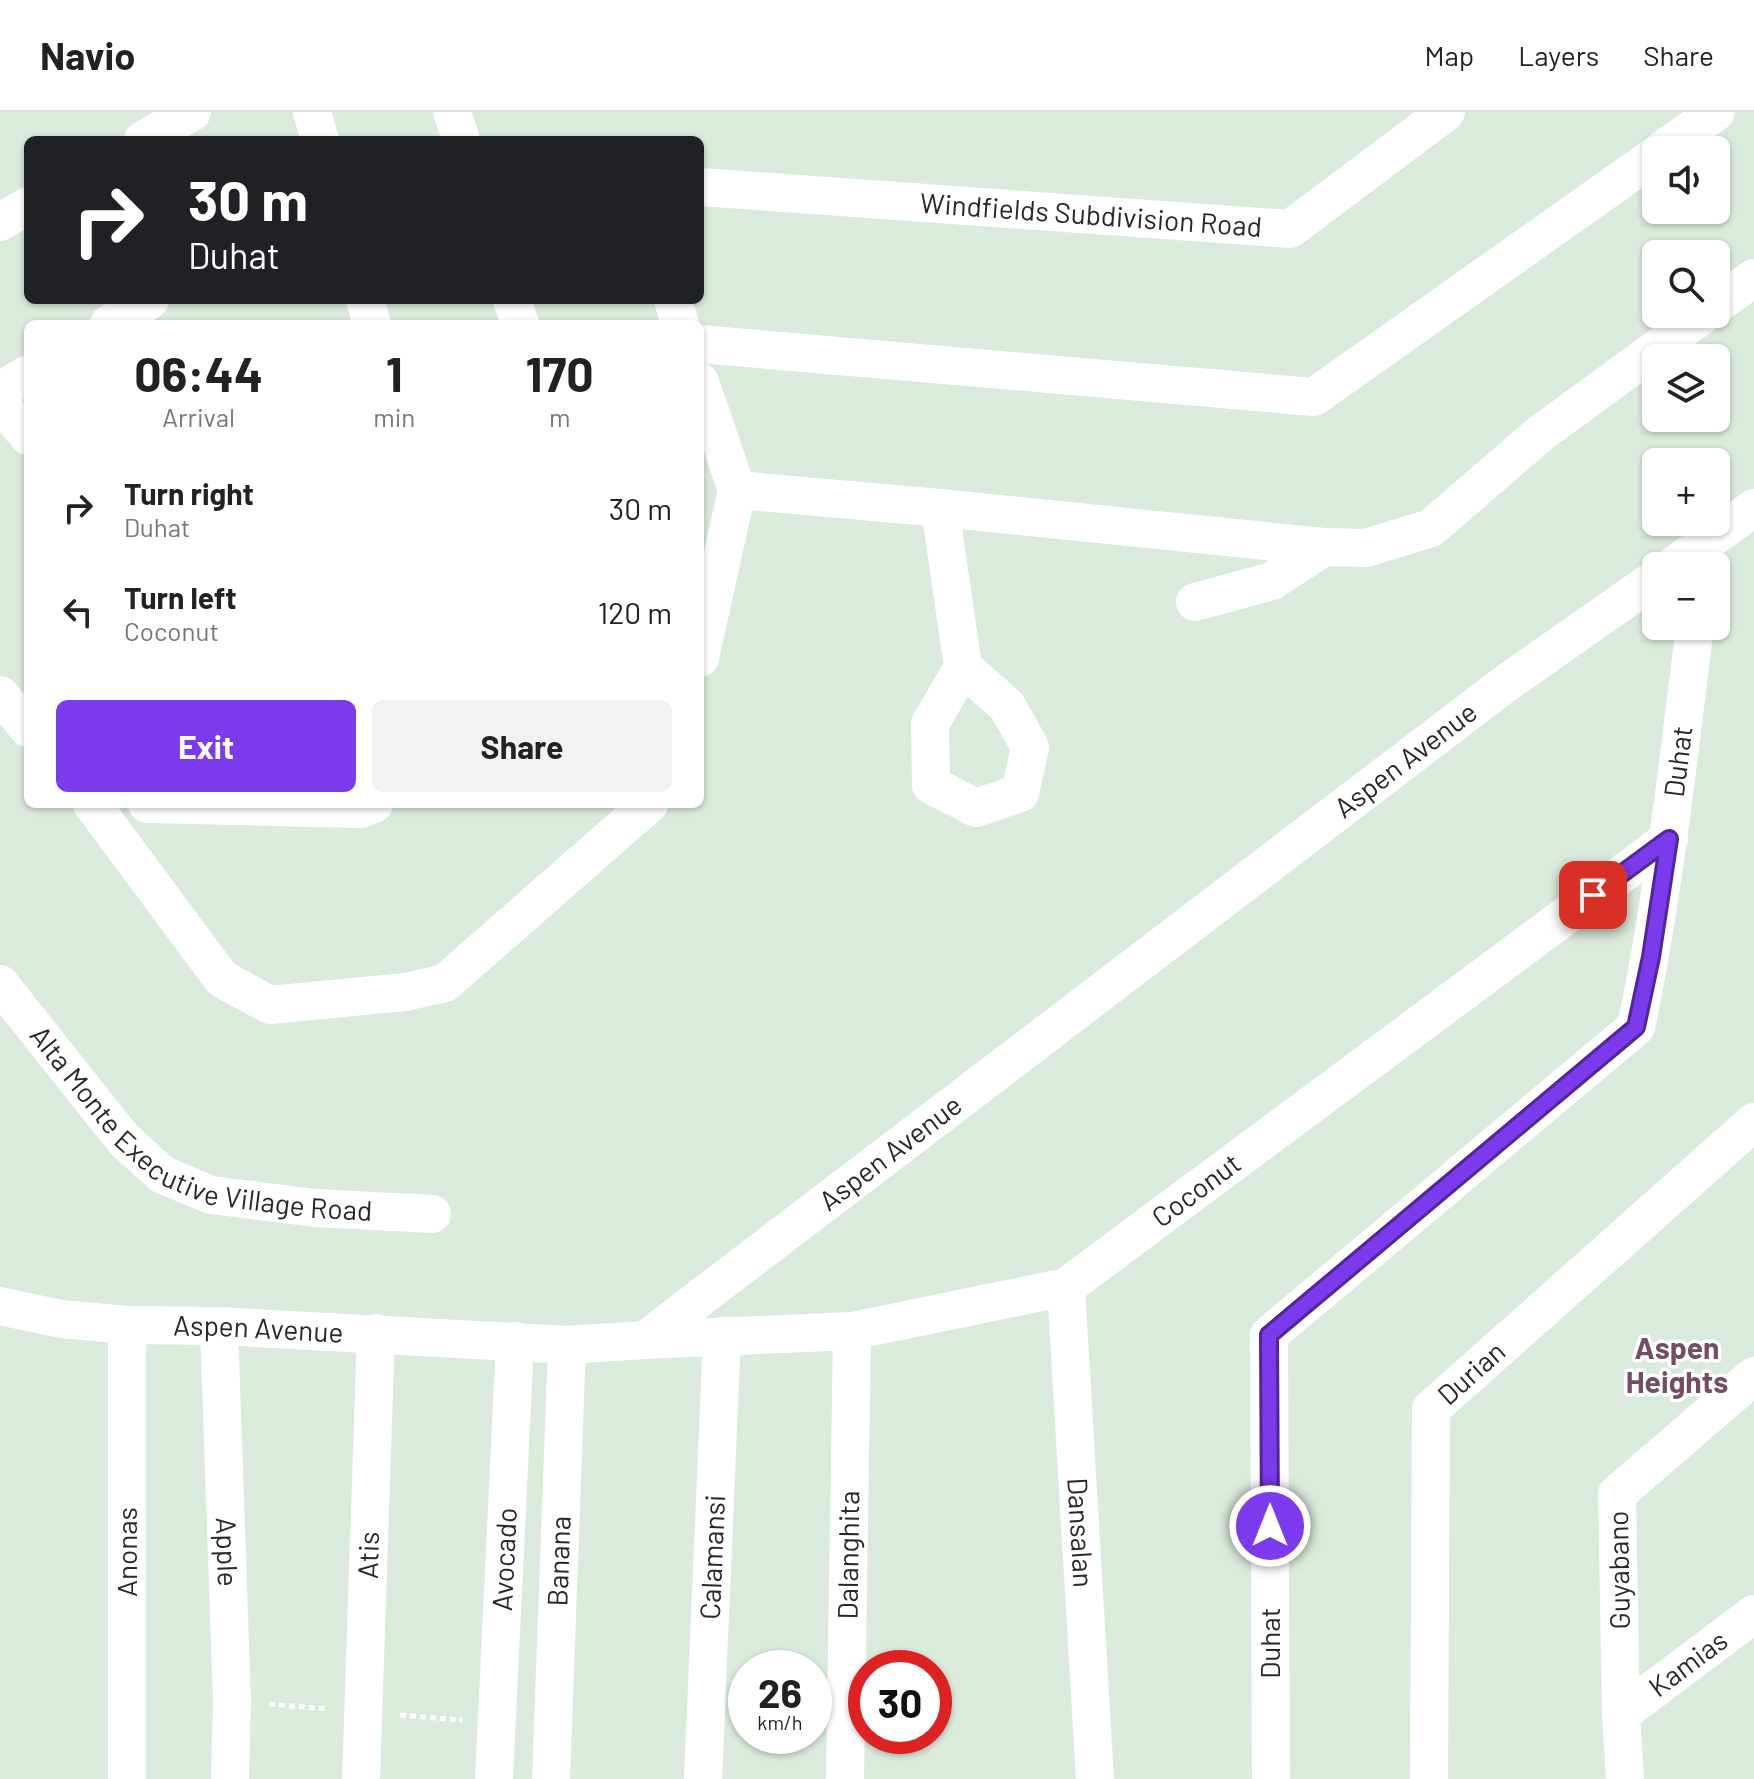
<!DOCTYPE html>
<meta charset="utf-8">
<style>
body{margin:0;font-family:Barlow,sans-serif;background:#f2f2f2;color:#222;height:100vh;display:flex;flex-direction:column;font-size:30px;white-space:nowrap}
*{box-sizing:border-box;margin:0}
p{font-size:26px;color:#767676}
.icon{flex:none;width:44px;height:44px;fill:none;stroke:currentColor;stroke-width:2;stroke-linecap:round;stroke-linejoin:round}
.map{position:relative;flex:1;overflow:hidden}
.details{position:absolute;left:24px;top:208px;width:680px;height:488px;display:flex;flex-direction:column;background:#fff;border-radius:12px;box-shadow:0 2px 6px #0004}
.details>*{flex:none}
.top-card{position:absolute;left:24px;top:24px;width:680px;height:168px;border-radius:12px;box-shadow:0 2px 6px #0004;background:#202124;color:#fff;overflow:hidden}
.tools{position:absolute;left:1642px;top:24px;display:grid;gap:16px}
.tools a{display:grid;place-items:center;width:88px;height:88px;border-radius:12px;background:#fff;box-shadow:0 2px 6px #0004;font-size:40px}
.speed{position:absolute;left:728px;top:1538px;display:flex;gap:16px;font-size:40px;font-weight:700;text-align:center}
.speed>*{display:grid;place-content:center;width:104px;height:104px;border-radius:50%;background:#fff;box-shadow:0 2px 6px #0004;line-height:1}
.speed small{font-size:20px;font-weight:400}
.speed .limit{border:12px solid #d22;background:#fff;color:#111}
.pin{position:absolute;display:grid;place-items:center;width:68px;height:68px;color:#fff;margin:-34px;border-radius:16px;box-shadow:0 4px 12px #0006}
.me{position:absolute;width:88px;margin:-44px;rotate:0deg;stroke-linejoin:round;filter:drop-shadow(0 0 6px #0008)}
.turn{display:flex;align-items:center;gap:28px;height:168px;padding:0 32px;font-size:36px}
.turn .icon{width:104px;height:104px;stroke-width:2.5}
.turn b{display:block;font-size:56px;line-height:68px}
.eta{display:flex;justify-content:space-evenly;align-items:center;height:136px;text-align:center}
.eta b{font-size:48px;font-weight:700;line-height:56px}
.action{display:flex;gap:16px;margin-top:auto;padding:16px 32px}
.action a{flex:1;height:92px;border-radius:12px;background:#7c3aed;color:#fff;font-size:32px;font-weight:700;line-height:92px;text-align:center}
.action a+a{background:#f2f2f2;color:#222}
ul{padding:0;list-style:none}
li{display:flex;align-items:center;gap:24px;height:104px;padding:0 32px}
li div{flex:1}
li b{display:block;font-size:30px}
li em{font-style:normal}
header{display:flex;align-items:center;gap:48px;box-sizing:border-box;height:112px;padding:0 40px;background:#fff;border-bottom:2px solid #e0e0e0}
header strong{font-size:38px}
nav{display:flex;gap:44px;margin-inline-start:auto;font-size:28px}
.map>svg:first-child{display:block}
</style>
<header>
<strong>Navio</strong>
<nav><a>Map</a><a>Layers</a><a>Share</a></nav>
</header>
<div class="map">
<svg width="1754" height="1667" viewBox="0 0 1754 1667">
<rect width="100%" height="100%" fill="#daeadc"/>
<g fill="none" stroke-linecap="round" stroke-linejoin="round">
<g stroke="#fff" stroke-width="5" stroke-dasharray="6 4" stroke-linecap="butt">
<path d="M269,1592L327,1597"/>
<path d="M400,1603L462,1608"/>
</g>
<g stroke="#fff" stroke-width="38">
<path d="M312,0L320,28"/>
<path d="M452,0L461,28"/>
<path d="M143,28L192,0"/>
<path d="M1662,38L1716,0"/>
<path id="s1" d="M700,75L1290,117L1446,0"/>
<path d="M0,110L28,94"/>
<path d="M365,188L372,212"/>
<path d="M512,188L520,212"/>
<path d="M673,188L680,212"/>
<path d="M1716,193L1754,166"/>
<path d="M109,212L150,188"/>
<path d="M700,232L1314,285L1656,43"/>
<path d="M700,270L737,378L700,546"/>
<path d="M0,279L28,262"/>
<path d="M0,291L28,324"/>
<path d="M737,378L940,396L1324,435L1366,436L1431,416L1541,321L1704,202"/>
<path d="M940,396L963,555L1007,594L1030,635L1020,681L976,696L931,673L930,612L963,555"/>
<path d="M1673,454L1754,396"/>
<path d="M1195,490L1272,469L1324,435"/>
<path d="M0,583L28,616"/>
<path d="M92,692L222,867L270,893L405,880L445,871L649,692"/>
<path d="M147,692L361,697L374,692"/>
<path id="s2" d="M0,872L124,1028L163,1063L211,1083L315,1096L432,1102"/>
<path id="s3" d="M1066,1175L1095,1667"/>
<path id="s4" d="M0,1194L61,1207L127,1213L219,1214L567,1233L645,1228L1505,572L1656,466"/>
<path d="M127,1213V1667"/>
<path id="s5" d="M219,1214L232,1589L230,1667"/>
<path id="s6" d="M645,1228L852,1219L1066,1175L1669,727"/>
<path id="s7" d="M1621,1602L1754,1502"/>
<path id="s8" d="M361,1667L376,1221"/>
<path id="s9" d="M494,1667L515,1229"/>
<path id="s10" d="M551,1667L567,1233"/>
<path id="s11" d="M703,1667L722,1224"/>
<path id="s12" d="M845,1667L852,1219"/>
<path id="s13" d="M1271,1667L1269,1223L1636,915C1664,783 1678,648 1695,514"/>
<path id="s14" d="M1429,1667L1431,1297L1754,1010"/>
<path d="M1625,1667L1621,1602L1617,1382L1754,1264"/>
</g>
</g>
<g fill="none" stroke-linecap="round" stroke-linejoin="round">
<g stroke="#51269a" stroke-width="20">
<path id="route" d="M1270,1414L1269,1223L1636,915L1651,845L1669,727L1593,783"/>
</g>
<use href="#route" stroke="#7c3aed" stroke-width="14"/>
</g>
<g text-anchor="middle" stroke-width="7" stroke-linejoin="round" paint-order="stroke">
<g font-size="28" fill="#282828" stroke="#fff">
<text dy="10" stroke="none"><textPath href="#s1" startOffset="392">Windfields Subdivision Road</textPath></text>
<text dy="10" stroke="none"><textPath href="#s4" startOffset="1604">Aspen Avenue</textPath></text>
<text dy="10" stroke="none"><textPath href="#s13" startOffset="1192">Duhat</textPath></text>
<text dy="10" stroke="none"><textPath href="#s2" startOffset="262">Alta Monte Executive Village Road</textPath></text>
<text dy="10" stroke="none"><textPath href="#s4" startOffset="956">Aspen Avenue</textPath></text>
<text dy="10" stroke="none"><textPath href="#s6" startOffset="588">Coconut</textPath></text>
<text dy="10" stroke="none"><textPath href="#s4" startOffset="260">Aspen Avenue</textPath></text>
<text dy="10" stroke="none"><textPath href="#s14" startOffset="424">Durian</textPath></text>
<text dy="10" stroke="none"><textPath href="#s3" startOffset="246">Dansalan</textPath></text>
<text transform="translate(127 1440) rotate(-90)" y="10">Anonas</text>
<text dy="10" stroke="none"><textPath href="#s5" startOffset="226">Apple</textPath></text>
<text dy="10" stroke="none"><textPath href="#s12" startOffset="224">Dalanghita</textPath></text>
<text dy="10" stroke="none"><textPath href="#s8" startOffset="224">Atis</textPath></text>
<text dy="10" stroke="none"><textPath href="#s11" startOffset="222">Calamansi</textPath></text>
<text dy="10" stroke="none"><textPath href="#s9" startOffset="220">Avocado</textPath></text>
<text dy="10" stroke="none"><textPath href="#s10" startOffset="218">Banana</textPath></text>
<text transform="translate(1619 1458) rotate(-91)" y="10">Guyabano</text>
<text transform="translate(1270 1531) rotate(-90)" y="10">Duhat</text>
<text dy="10" stroke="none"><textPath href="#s7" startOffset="84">Kamias</textPath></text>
</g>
<g font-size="30" font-weight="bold" fill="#754c65" stroke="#fff">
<text x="1677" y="1247">Aspen<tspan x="1677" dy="34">Heights</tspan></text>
</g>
</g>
</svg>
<div class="tools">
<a><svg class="icon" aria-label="sound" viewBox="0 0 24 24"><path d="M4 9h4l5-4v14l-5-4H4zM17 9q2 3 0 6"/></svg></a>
<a><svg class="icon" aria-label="search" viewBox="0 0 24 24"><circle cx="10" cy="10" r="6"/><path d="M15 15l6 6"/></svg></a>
<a><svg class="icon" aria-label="layers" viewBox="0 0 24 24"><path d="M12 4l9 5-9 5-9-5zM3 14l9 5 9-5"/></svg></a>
<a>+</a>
<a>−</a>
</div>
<div class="speed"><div>26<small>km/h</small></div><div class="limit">30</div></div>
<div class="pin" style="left:1593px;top:783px;background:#d93025"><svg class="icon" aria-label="arrive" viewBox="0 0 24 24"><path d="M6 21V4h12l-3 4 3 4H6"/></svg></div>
<svg class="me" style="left:1270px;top:1414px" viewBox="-20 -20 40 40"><circle r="17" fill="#7c3aed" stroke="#fff" stroke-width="3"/><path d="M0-11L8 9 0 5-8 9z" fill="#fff"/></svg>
<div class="top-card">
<div class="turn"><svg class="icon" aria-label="right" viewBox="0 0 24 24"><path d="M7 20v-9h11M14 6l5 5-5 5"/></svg><div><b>30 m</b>Duhat</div></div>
</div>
<section class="details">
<div class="eta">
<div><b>06:44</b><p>Arrival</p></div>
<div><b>1</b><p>min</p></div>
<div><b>170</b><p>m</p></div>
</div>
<ul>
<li><svg class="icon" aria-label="right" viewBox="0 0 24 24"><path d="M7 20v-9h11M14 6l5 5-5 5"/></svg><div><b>Turn right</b><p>Duhat</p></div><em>30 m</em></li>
<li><svg class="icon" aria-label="left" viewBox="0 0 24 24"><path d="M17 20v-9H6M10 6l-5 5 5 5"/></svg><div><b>Turn left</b><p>Coconut</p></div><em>120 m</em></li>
</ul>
<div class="action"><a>Exit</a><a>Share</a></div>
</section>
</div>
